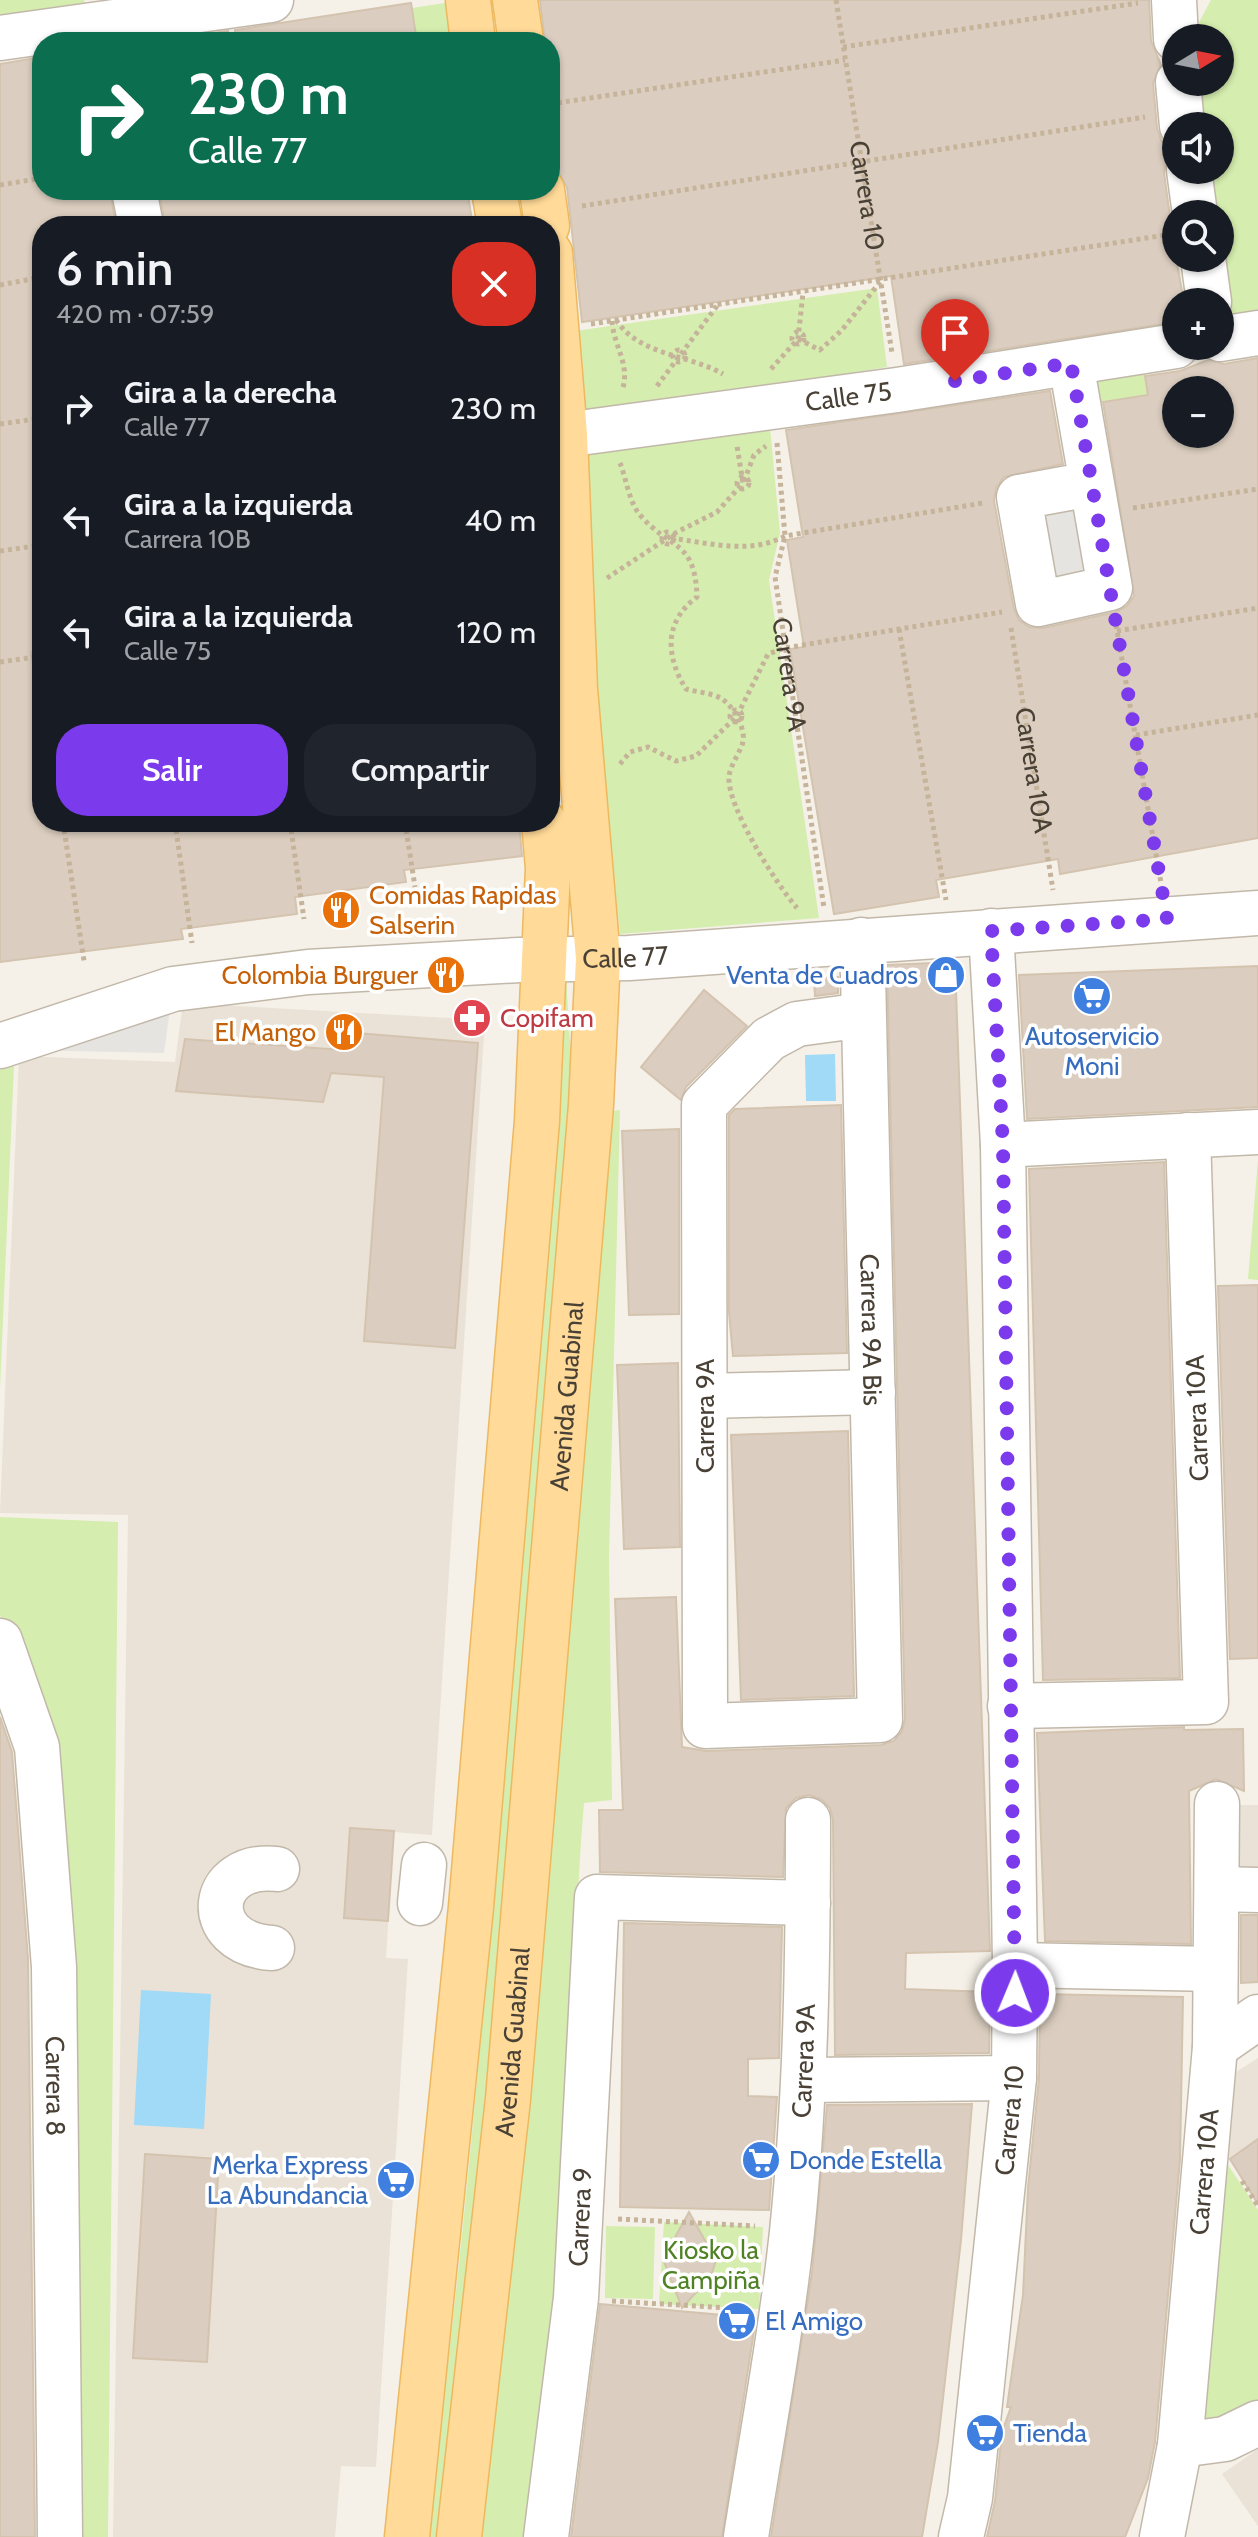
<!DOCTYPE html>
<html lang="es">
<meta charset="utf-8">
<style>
body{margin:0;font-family:Cabin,sans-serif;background:#20242c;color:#f1f3f6;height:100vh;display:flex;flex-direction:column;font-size:30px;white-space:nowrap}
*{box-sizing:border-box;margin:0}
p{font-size:26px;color:#9ea1a6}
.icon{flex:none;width:44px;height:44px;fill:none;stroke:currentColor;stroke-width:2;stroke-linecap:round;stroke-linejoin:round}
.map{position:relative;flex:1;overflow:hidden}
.drawer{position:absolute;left:32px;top:216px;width:528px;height:616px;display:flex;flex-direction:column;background:#171b24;border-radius:32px;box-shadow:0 2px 6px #0004}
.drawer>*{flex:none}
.banner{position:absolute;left:32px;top:32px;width:528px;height:168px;border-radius:32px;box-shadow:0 2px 6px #0004;background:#0b6e4f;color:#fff;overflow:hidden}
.needle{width:52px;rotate:80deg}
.tools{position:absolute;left:1162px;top:24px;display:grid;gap:16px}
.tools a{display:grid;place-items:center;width:72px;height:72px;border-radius:50%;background:#171b24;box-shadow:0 2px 6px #0004;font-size:40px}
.pin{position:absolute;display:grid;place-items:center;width:68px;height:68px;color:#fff;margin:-82px -34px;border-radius:50% 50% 50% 0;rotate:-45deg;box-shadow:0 0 8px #0007}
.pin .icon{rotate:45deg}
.me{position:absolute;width:88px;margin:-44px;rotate:1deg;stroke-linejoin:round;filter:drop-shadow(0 0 6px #0008)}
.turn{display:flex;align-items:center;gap:28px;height:168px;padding:0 24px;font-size:36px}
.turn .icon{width:104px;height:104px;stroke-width:2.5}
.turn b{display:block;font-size:56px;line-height:68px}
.round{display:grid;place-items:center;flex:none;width:84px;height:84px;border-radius:32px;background:#20242c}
.headline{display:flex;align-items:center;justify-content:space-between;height:136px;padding:0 24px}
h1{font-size:48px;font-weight:600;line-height:60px}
.primary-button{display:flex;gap:16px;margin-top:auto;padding:16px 24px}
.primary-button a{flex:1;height:92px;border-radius:32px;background:#7c3aed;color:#fff;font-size:32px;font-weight:600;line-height:92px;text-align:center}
.primary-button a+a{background:#20242c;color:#f1f3f6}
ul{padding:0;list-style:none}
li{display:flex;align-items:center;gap:24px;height:112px;padding:0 24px}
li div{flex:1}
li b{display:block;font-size:30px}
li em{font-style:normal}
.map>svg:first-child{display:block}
</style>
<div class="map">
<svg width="1258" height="2537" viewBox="0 0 1258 2537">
<rect width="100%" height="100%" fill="#f5f1e8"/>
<g fill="#eae2d6">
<path d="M183,1003L485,1020L432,1835L394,1832L386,1958L408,1959L376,2467L341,2466L335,2537H113L128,1515L0,1513L19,1056L175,1062Z"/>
<path d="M1239,1805H1258V1877H1240Z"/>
<path d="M1258,2058V2204L1229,2157L1236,2072Z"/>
<path d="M1258,2449V2526L1222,2474Z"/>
</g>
<g fill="#d5edae">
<path d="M0,0H84L85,3L0,17Z"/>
<path d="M1211,0H1258V323L1229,330L1220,258V214H1214L1209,170H1220V126H1202L1196,82H1220V38H1196L1197,26Z"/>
<path d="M445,3L451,42H417L412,8Z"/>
<path d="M877,288L887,367L770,386L583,425L575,331Z"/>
<path d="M1144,371L1148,395L1096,403L1092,379Z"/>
<path d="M769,417L780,533L769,580L819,918L620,934L605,795L578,438Z"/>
<path d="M566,978L574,1103L517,1826L447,2537H426C468,2231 492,1921 513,1613C527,1401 533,1188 566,978Z"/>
<path d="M14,1065L0,1389V1070Z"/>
<path d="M620,1110L609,1557L612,1800L584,1803C572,1940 576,2077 568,2214C562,2322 540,2430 523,2537H465L604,1112Z"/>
<path d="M1258,1159V1280L1248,1279Z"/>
<path d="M0,1517L118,1522L108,2537H78L52,1747L0,1615Z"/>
<path d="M1222,2156L1258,2210V2413L1198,2429Z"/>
<path d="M664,2222L763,2227L759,2309L659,2304Z"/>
<path d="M606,2226L655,2227L653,2299L605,2298Z"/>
</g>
<g fill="#e6e4e0">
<path d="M1091,484L1110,588L1055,600L1019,497Z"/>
<path d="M171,1002L164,1053L20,1050Z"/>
</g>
<g fill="#a0daf7">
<path d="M835,1054L836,1101H806L805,1055Z"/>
<path d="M141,1990L211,1994L204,2129L134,2125Z"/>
</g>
<g fill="#dbcec0" stroke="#d4c3af" stroke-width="2" fill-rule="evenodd">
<path d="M540,0H1149L1151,41L1161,65L1153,83L1157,128L1161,140L1172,152L1166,161L1164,173L1170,217L1176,230V258L1184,302H1176V322L904,364L891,276L582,322L567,187L557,171L550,126V42H545Z"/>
<path d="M411,3L417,42H236L235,30Z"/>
<path d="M228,31V42H152Z"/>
<path d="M42,57V190H110L116,226H42V650L31,652L42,730V822H519L522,856L404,870L406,882L295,897L297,914L181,929L183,939L0,962V64Z"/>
<path d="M159,190H467L473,226H165Z"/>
<path d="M1258,358V838L1060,874L1058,859L936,880L939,897L834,914L790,649L804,647L787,540L803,537L786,430L1050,391L1063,464L1004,477L996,488L994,501L1014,609L1019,620L1029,627L1043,628L1116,612L1127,606L1134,596L1103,402L1148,395L1145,376L1180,371L1208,360L1224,364ZM1176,390H1220V434H1176Z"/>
<path d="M955,962L990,1951L906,1953L905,1989L990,1992L989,2053L835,2055L833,1820L830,1808L821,1799L809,1795L796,1798L786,1808L783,1877L600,1872L599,1810H623L615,1599L676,1597L682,1747L706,1751L881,1745L894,1741L902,1731L905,1719L887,965Z"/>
<path d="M1258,966V1107L1027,1119L1019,975Z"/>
<path d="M838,977V993L815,996L814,979Z"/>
<path d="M704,990L747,1026L686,1087L681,1100L641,1067Z"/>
<path d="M344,1032L478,1043L455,1348L364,1341L384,1077L331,1073L323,1102L176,1091L185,1039L343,1050Z"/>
<path d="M841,1105L847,1353L733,1356L729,1312V1115L735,1109Z"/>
<path d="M679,1129V1314L629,1315L622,1131Z"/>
<path d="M1164,1162L1180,1678L1043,1680L1029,1169Z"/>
<path d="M1258,1285V1658L1230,1659L1218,1286Z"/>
<path d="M678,1363L680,1547L624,1549L617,1365Z"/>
<path d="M848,1431L854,1696L741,1700L731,1435Z"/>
<path d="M0,1717L12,1752L28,1959L35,2537H0Z"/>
<path d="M1184,1727V1730L1243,1729L1244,1791L1216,1779L1189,1791L1191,1944L1045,1941L1037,1733Z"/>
<path d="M350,1828L394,1831L388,1921L344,1918Z"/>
<path d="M1241,1915H1258V1982L1241,1983Z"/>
<path d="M624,1923L782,1927L779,2058L748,2059V2096L777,2097L769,2210L620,2207Z"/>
<path d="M1040,1994L1183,1997L1180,2159L1155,2442L1148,2478L1125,2537H987L995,2501L1002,2432L1011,2407H1007L1023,2295L1028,2188L1039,2078Z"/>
<path d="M972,2104L961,2240L938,2442L922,2537H771L812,2273L827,2105Z"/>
<path d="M1258,2139V2204L1230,2159Z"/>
<path d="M145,2154L219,2159L207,2362L133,2358Z"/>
<path d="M689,2212L716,2260L711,2276L682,2308L663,2259Z"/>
<path d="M600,2304L756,2318L722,2537H571Z"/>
</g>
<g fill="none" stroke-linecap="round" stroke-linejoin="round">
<g stroke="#c2b8aa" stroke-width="47">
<g id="minor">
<path d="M1174,0L1176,39"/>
<path d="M0,38L271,0"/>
<path d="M1178,82L1182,126"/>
<path d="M1189,170L1195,214"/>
<path d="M134,190L141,226"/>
<path d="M1203,258L1209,302"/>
<path d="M1220,339L1258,333"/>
<path d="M1071,363L1110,588L1038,604L1019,497L1091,484"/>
<path id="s4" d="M565,435L897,390L1176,346"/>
<path id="s5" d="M861,940L863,975L880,1720L705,1726L704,1105L769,1039L797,1024L864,1015"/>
<path id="s6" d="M0,1046L173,989L308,972L519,960L629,958L1258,913"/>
<path d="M1003,1145L1258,1132"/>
<path d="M705,1396L873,1392"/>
<path id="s7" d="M0,1641L37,1747L54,1967L60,2537"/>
<path d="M1010,1706L1206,1702L1188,1135"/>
<path d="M1218,1889L1258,1890"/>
<path d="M420,1903L424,1865"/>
<path d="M272,1948C198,1943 208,1861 277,1869"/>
<path d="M1015,1965L1215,1969"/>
<path d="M1215,2047L1258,2017"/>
<path d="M804,2080L1014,2078"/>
<path d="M1180,2445L1225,2439L1258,2423"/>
<path id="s8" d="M546,2537L576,2298L597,1897L808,1903"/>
<path id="s9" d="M746,2537C762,2435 781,2334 792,2232C806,2095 808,1957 808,1820"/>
<path id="s10" d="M961,2537L970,2498L1014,2078L1015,1965L1003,1145L991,931"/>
<path id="s11" d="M1162,2537L1180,2445L1215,2047L1217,1804"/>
</g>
</g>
<g stroke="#eeb85e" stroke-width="47">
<g id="major">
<path d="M468,0L473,42"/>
<path d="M515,0L521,42"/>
<path d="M494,190L500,226"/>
<path d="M542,190L547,226"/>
<path d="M407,2537L471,1907L537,1121L548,868L544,822"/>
<path id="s12" d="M459,2537L508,2099L591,1105L598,958L575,689L565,435L550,253"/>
</g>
</g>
<g stroke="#c5b39a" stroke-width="5" stroke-dasharray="4 4" stroke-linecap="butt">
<path id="s1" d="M836,0L892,353"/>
<path d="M843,47L1138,3"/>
<path d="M550,104L845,60"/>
<path d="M0,185L42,178"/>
<path d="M582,206L1145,117"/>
<path d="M0,285L42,277"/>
<path d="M616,320C640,356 688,354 723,374"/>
<path d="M612,321C614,348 631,364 622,391"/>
<path d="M591,324L1166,235"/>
<circle cx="798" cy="338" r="6"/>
<path d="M798,339L820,350L842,330L880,282"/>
<circle cx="679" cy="356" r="6"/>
<path d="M771,369L798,339L803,293"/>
<path d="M657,386L717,306"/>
<path d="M0,424L42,418"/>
<path id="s2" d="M777,443L785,536L775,577L824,908"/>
<path d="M620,463C626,478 629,502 640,515C671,551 695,539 697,597C663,622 666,657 686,689C696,692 713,693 722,699C733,706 746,729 743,742C740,753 730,765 729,777C727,807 777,885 797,908"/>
<circle cx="743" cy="483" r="6"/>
<path d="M744,481L754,455L766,446"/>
<path d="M1133,508L1258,489"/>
<circle cx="668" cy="538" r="6"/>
<path d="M671,538C709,543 750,555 785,536L983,503"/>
<path d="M0,551L42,545"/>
<path d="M607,578L677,532L717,512L743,483L737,446"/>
<path d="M1116,625L1161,883"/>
<path id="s3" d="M1011,628L1053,890"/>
<path d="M899,629L946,900"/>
<path d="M1117,631L1258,608"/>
<path d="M39,656L42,676"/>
<path d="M0,662L42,656"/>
<circle cx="736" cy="716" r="6"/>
<path d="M1136,735L1258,715"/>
<path d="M620,764L630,752L648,747L676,761L696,756L737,716L768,654L785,648L1002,612"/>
<path d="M63,822L84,961"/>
<path d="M175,822L192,943"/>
<path d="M290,822L304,919"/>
<path d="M405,822L415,887"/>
<path d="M1242,2181L1258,2206"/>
<path d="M618,2219L755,2226"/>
<path d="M612,2301L746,2309"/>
</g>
<use href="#minor" stroke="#fff" stroke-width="44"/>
<use href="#major" stroke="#ffda98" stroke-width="44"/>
</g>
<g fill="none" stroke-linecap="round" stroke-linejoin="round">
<path stroke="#7c3aed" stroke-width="14" stroke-dasharray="0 25.2" d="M955,381L1071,363L1167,919L991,931L1003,1145L1015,1993"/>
</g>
<defs>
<g id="restaurant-disc" transform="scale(2)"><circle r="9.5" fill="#e8710a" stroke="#fff"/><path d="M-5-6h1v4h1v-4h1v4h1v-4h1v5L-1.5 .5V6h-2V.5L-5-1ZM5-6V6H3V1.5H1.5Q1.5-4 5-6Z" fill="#fff"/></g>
<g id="shop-disc" transform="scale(2)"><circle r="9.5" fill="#3f7fe0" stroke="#fff"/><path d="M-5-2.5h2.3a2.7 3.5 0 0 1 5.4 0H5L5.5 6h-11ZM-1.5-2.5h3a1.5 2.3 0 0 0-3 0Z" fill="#fff"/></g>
<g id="supermarket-disc" transform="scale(2)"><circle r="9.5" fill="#3f7fe0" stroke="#fff"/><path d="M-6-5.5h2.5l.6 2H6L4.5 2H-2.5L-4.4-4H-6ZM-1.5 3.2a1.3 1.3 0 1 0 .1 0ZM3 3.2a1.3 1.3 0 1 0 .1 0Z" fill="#fff"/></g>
<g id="pharmacy-disc" transform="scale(2)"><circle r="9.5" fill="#e0444e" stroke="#fff"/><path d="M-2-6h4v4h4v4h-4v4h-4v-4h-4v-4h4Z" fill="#fff"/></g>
</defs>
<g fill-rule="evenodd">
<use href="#restaurant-disc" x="341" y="910"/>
<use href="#restaurant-disc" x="446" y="975"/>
<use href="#shop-disc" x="946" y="975"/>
<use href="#supermarket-disc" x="1092" y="996"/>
<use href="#pharmacy-disc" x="472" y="1018"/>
<use href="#restaurant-disc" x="344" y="1032"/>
<use href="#supermarket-disc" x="761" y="2160"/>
<use href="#supermarket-disc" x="396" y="2180"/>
<use href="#supermarket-disc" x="737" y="2321"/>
<use href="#supermarket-disc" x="985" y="2433"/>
</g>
<g text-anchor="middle" stroke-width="7" stroke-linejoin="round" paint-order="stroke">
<g font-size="26" fill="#4a4136" stroke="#fff">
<text dy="9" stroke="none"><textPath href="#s1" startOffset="198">Carrera 10</textPath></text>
<text dy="9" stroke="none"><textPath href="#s4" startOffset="286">Calle 75</textPath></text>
<text dy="9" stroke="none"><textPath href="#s2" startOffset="234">Carrera 9A</textPath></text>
<text dy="9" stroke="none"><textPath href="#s3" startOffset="144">Carrera 10A</textPath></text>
<text dy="9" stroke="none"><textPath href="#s6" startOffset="636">Calle 77</textPath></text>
<text dy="9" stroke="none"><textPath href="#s5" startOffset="390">Carrera 9A Bis</textPath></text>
<text dy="9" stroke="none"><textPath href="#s12" startOffset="1146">Avenida Guabinal</textPath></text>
<text transform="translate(705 1416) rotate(-90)" y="9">Carrera 9A</text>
<text transform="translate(1197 1418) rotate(-92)" y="9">Carrera 10A</text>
<text dy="9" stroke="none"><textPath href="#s12" startOffset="498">Avenida Guabinal</textPath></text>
<text dy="9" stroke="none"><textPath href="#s9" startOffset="480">Carrera 9A</textPath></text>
<text dy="9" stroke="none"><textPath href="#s7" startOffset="452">Carrera 8</textPath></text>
<text dy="9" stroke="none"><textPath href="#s10" startOffset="420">Carrera 10</textPath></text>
<text dy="9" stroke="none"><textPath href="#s11" startOffset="368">Carrera 10A</textPath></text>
<text dy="9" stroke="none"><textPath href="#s8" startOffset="322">Carrera 9</textPath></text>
</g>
<g font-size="26" fill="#c56008" stroke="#fff" text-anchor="end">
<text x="369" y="904" text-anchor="start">Comidas Rapidas<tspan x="369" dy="30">Salserin</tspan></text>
<text x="418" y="984">Colombia Burguer</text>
<text x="316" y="1041">El Mango</text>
</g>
<g font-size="26" fill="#366cbe" stroke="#fff" text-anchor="start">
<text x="918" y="984" text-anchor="end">Venta de Cuadros</text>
<text x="1092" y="1045" text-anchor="middle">Autoservicio<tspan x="1092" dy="30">Moni</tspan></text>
<text x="789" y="2169">Donde Estella</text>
<text x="368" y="2174" text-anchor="end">Merka Express<tspan x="368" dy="30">La Abundancia</tspan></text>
<text x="765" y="2330">El Amigo</text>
<text x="1013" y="2442">Tienda</text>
</g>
<g font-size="26" fill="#be3a42" stroke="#fff" text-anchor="start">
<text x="500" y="1027">Copifam</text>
</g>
<g font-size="26" fill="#4e8223" stroke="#fff">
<text x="711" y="2259">Kiosko la<tspan x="711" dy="30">Campiña</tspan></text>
</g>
</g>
</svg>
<div class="tools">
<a><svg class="needle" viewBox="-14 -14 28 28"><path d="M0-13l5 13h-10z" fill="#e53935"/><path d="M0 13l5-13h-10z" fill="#9ea1a6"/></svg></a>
<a><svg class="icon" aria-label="sound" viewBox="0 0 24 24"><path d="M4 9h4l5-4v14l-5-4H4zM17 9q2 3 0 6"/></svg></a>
<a><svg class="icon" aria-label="search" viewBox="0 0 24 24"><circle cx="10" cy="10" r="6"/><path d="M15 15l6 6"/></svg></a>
<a>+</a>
<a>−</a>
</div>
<div class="pin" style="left:955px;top:381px;background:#d93025"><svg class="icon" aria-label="arrive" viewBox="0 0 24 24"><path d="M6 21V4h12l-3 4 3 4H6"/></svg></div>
<svg class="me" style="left:1015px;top:1993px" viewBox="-20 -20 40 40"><circle r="17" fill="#7c3aed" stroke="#fff" stroke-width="3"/><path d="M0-11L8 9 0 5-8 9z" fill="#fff"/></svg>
<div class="banner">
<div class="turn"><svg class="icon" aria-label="right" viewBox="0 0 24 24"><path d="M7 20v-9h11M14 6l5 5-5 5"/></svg><div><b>230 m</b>Calle 77</div></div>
</div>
<section class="drawer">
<div class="headline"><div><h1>6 min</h1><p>420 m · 07:59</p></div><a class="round" style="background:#d93025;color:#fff"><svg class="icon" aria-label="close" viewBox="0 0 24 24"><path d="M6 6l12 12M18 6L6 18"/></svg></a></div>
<ul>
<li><svg class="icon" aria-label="right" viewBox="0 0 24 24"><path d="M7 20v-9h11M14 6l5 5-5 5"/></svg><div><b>Gira a la derecha</b><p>Calle 77</p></div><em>230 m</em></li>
<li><svg class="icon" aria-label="left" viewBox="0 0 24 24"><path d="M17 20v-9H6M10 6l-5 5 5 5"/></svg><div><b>Gira a la izquierda</b><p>Carrera 10B</p></div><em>40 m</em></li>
<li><svg class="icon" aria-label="left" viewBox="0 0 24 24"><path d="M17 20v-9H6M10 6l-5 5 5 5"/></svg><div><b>Gira a la izquierda</b><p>Calle 75</p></div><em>120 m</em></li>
</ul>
<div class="primary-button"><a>Salir</a><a>Compartir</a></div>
</section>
</div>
